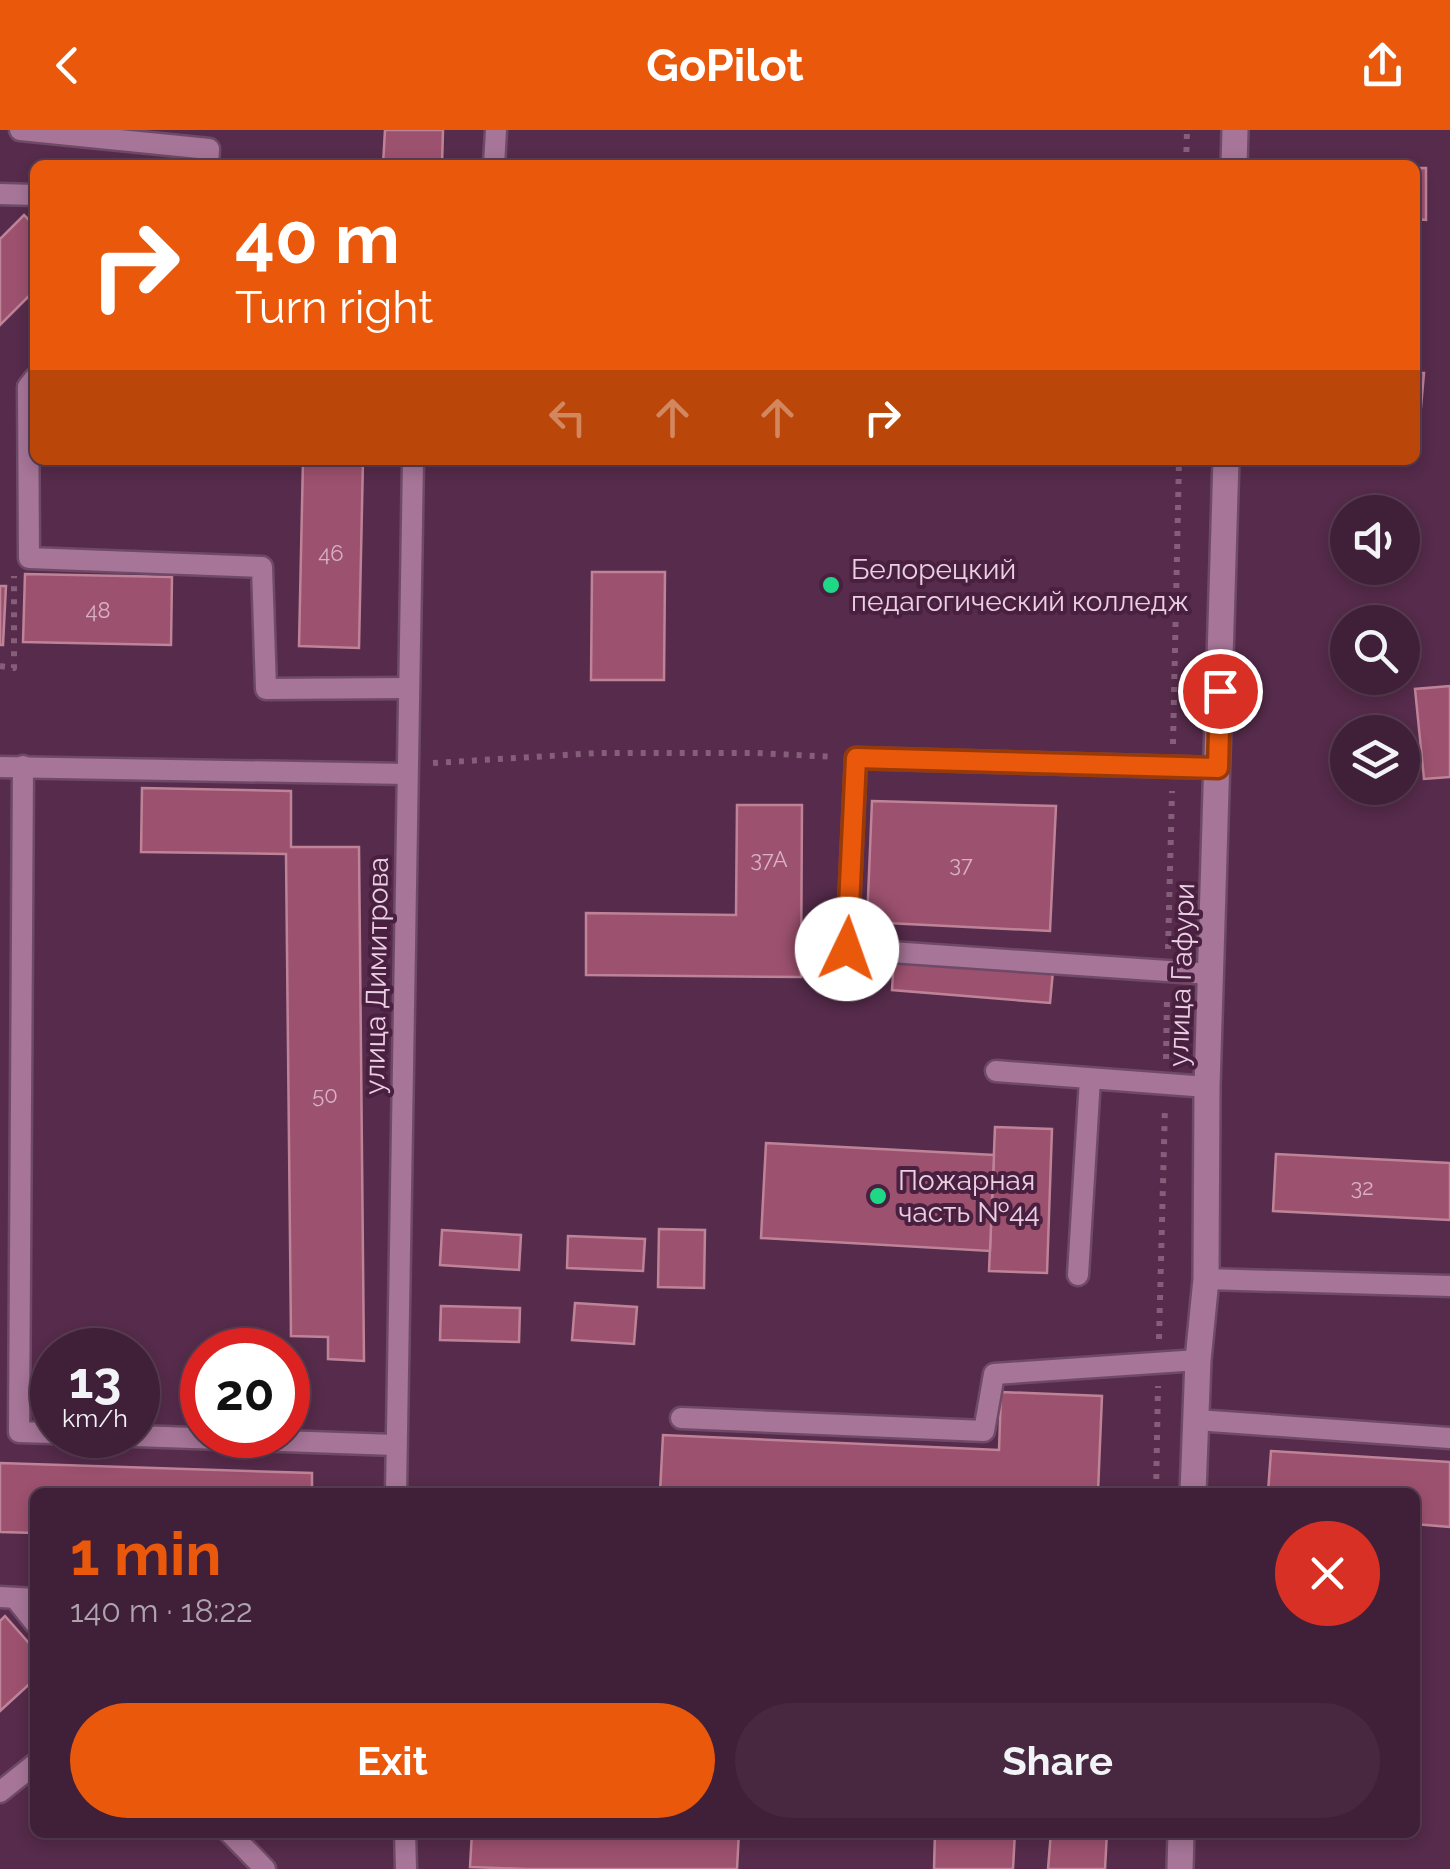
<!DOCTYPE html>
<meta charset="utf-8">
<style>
body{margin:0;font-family:Raleway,sans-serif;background:#472840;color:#f1f3f6;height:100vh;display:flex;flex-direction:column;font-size:38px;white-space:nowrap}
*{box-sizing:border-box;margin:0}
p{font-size:32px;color:#aea3ae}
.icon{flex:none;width:55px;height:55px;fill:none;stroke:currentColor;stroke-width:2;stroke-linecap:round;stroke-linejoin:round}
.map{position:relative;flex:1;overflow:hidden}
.side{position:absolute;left:30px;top:1358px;width:1390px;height:350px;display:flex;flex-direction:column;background:#402038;border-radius:15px;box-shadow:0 5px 15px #0003,0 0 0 2px #593e53}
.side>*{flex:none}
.hud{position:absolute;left:30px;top:30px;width:1390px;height:305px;border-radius:15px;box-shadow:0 5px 15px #0003,0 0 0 2px #593e53;background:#ea580c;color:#fff;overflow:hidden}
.tools{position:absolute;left:1330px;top:365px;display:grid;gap:20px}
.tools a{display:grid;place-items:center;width:90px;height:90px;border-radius:50%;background:#402038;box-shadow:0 5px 15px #0003,0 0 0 2px #593e53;font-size:50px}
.speed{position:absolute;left:30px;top:1198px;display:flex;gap:20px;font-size:50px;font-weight:700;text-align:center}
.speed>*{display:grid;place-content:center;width:130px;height:130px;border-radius:50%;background:#402038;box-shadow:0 5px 15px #0003,0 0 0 2px #593e53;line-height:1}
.speed small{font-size:25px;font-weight:400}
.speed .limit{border:15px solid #d22;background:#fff;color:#111}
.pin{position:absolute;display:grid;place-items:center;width:85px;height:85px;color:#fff;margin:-42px;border:5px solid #fff;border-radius:50%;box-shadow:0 2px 10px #0007}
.me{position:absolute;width:110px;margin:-55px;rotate:3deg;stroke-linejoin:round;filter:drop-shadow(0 0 8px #0008)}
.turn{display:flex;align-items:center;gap:35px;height:210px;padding:0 40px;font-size:45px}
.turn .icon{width:130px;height:130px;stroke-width:2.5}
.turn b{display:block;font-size:70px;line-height:85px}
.lanes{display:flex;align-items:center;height:95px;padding:0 40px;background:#0003;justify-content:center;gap:50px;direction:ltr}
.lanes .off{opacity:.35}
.round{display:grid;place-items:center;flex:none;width:105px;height:105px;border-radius:52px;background:#472840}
.head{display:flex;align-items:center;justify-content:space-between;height:170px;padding:0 40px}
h1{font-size:60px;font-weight:700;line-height:75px;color:#ea580c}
.button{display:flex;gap:20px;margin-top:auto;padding:20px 40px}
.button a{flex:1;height:115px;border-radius:60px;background:#ea580c;color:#fff;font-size:40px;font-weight:700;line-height:115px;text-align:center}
.button a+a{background:#472840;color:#f1f3f6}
header{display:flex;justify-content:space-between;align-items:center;height:130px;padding:0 40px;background:#ea580c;color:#fff;font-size:45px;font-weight:700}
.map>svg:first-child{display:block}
</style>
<header><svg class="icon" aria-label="back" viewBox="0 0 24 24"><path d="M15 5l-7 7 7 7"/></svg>GoPilot<svg class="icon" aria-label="share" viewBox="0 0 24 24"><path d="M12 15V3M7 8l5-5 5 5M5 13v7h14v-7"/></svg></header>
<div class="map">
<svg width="1450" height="1739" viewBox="0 0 1450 1739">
<rect width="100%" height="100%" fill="#562b4b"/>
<g fill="#9c516e" stroke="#bf8398" stroke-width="2.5">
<path d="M385,0H443L442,35H383Z"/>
<path d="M1415,38H1426V90L1415,89Z"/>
<path d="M24,85L35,96V160L0,195V109Z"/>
<rect x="1415" y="140" width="5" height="47"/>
<path d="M1415,243H1424L1421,277H1415Z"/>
<path d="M303,330H363L359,518L299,516Z"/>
<path d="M592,442H665L664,550H591Z"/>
<path d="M25,444L172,447L171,515L23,512Z"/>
<path d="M0,456H6L3,515H0Z"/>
<path d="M1450,556V647L1424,649L1415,559Z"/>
<path d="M142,658L291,661V717H359L364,1231L328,1229V1207L291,1206L286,724L141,722Z"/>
<path d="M872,671L1056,676L1050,801L867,792Z"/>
<path d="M737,675H802L801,847L586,845V783L736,785Z"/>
<path d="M894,828L1053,841L1050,873L892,860Z"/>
<path d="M995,997L1052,999L1047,1143L989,1141Z"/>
<path d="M766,1013L994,1025L990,1121L761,1108Z"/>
<path d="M1276,1024L1450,1033V1090L1273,1081Z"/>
<path d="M659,1099L705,1100L704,1158L658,1157Z"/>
<path d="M442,1100L521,1105L519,1140L440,1135Z"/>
<path d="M568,1106L645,1109L643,1141L567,1138Z"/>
<path d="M575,1173L637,1177L634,1214L572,1210Z"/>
<path d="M441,1176L520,1178L519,1212L440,1210Z"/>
<path d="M1001,1262L1102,1266L1098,1362H660L663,1305L999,1320Z"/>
<path d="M1271,1321L1450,1332V1397L1415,1394V1362H1268Z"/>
<path d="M0,1333L312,1343V1362H35V1403L0,1402Z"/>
<path d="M5,1486L35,1520V1549L0,1581V1491Z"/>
<path d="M472,1702H739L737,1739H526L470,1737Z"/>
<path d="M935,1702H1015L1013,1739H934Z"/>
<path d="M1051,1702H1107L1105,1739H1048Z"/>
</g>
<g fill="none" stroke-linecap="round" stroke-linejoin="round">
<g stroke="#6f4a66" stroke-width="25">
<g id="service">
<path d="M20,0L209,19L208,35"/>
<path d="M494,35L496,0"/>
<path d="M0,64L35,65"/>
<path d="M35,248L28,257L29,428L262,437L266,559L409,558"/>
<path d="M23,636L19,1302L52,1303"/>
<path d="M0,637L407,644"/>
<path d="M1211,844L847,819L856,628L1217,638"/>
<path d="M996,941L1207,957"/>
<path d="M1078,1145L1090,949"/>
<path d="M1206,1149L1450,1156"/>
<path d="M681,1288L984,1301L994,1244L1198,1230"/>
<path d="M1196,1290L1450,1308"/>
<path d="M107,1305L395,1315"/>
<path d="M396,1362L413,330"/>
<path d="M0,1467L35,1469"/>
<path d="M15,1468L35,1493"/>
<path d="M0,1662L35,1634"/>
<path d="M229,1702L265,1739"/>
<path d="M405,1702L406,1739"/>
</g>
</g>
<g stroke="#6f4a66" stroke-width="30">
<g id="tertiary">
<path d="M1234,35L1235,0"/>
<path d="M1193,1362L1198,1230L1206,1149L1207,957L1226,330"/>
<path d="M1180,1739L1181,1702"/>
</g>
</g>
<g stroke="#855e7a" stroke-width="6" stroke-dasharray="5 8" stroke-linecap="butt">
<path d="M1186,35L1187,0"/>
<path d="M0,536L14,538V446"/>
<path d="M1173,614L1179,330"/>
<path d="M433,633L598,623H757L835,627"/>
<path d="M1168,819L1172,661"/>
<path d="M1166,929L1167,866"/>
<path d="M1159,1209L1165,976"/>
<path d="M1156,1362L1158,1256"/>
</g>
<use href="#service" stroke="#a67598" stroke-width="20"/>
<use href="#tertiary" stroke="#a67598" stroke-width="25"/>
</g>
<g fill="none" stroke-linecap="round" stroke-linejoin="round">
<g stroke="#983908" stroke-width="25">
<path id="route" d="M847,819L856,628L1218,638L1220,561"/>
</g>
<use href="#route" stroke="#ea580c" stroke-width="18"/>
</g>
<g fill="#1fd887" stroke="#4a2041" stroke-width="4">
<circle cx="831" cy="455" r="10"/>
<circle cx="878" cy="1066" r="10"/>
</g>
<g text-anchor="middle" stroke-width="8" stroke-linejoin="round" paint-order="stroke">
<g font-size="22" fill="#d7b0c5">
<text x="331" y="431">46</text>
<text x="98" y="488">48</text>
<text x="769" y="737">37А</text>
<text x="961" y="742">37</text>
<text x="325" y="973">50</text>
<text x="1362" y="1065">32</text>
</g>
<g font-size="28" fill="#ebcfe2" stroke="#4a2041" text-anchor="start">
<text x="851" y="449">Белорецкий<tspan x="851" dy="32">педагогический колледж</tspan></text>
<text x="898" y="1060">Пожарная<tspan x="898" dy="32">часть №44</tspan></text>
</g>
<g font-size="28" fill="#ebcfe2" stroke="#4a2041">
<text transform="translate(1181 845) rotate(-88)" y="10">улица Гафури</text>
<text transform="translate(376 846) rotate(-89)" y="10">улица Димитрова</text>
</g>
</g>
</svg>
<div class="tools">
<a><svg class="icon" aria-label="sound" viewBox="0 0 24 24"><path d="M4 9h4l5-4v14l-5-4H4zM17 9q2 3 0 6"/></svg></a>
<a><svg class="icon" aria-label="search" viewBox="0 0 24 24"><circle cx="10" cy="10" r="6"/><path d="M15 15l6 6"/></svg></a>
<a><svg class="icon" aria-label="layers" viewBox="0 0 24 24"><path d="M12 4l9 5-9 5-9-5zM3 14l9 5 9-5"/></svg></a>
</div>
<div class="speed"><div>13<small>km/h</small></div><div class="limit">20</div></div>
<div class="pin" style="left:1220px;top:561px;background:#d93025"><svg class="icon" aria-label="arrive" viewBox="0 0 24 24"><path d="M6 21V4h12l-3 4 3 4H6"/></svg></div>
<svg class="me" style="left:847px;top:819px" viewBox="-20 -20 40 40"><circle r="19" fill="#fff"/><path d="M0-13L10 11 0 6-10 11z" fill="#ea580c"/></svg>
<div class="hud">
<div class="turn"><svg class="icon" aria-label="right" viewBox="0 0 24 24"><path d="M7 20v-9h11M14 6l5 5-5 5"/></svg><div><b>40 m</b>Turn right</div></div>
<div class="lanes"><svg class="icon off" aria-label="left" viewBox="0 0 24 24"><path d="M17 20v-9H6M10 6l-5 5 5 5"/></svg><svg class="icon off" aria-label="ahead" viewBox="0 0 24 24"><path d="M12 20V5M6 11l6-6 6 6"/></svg><svg class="icon off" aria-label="ahead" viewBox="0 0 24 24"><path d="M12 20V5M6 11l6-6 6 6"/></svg><svg class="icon" aria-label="right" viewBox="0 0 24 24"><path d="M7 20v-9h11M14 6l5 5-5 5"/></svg></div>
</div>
<section class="side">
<div class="head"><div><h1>1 min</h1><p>140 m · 18:22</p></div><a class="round" style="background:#d93025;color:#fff"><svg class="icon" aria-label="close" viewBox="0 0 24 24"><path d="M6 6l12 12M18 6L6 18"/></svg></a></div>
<div class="button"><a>Exit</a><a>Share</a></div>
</section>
</div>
